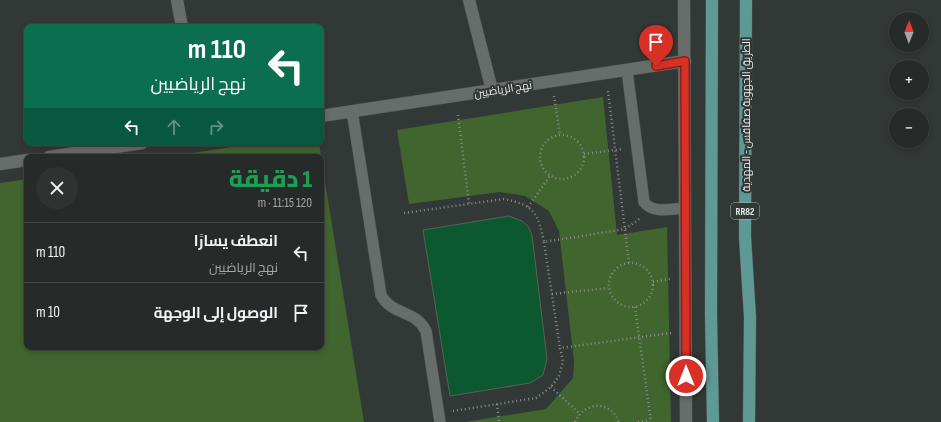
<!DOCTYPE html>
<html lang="ar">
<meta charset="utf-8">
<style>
body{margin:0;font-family:"Sofia Sans Condensed",Cairo,sans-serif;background:#2e3230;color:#f1f3f6;direction:rtl;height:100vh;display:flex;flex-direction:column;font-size:15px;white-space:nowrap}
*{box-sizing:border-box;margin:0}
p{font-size:13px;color:#a4a7a8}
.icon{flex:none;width:22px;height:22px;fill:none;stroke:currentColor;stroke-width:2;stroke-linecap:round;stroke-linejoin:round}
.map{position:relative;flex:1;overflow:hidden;direction:ltr}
.drawer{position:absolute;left:24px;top:154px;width:300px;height:196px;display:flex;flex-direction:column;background:#262a28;border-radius:8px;box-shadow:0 2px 6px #0003,0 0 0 1px #424645;direction:rtl}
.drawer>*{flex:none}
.banner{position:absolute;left:24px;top:24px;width:300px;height:122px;border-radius:8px;box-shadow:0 2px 6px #0003,0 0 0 1px #424645;direction:rtl;background:#0b6e4f;color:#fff;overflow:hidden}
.needle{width:26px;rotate:1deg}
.fabs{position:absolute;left:889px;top:12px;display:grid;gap:8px}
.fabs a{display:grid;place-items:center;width:40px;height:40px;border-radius:50%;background:#262a28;box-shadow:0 2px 6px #0003,0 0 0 1px #424645;font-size:20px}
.pin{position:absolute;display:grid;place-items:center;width:34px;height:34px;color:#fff;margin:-41px -17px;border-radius:50% 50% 50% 0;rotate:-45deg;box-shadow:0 0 4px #0007}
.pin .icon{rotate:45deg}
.me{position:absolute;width:44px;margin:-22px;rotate:0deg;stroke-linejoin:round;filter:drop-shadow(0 0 3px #0008)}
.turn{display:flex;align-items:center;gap:14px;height:84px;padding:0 12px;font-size:18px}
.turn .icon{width:52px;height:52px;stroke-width:2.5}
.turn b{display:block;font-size:28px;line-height:34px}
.lanes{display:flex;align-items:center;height:38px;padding:0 12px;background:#0003;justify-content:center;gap:20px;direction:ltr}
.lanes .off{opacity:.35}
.round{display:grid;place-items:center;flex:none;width:42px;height:42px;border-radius:21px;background:#2e3230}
.summary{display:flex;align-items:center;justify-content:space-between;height:68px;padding:0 12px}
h1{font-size:24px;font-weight:800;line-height:30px;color:#1e9e55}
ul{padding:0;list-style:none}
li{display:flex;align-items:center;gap:12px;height:60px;padding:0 12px;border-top:1px solid #424645}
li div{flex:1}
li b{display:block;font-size:15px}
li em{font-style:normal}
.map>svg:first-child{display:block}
</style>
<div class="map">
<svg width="941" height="422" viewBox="0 0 941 422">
<rect width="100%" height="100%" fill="#323836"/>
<g fill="#41652e">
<path d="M603,97L617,235L667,227L671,422H466L546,409L573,378L574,361L559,231L549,211L525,196L500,192L409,204L397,130Z"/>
<path d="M257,143H319L321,157H167Z"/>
<path d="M321,157L364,422H0V183L27,179V347H321Z"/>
</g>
<path fill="#0c582f" stroke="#5b605c" d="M509,216L522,221L528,226L532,235L547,359L543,375L530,383L450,396L423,230Z"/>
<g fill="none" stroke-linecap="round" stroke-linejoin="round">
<g stroke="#4f5452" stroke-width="12">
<g id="lane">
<path d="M627,70L644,202C653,214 671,209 685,208"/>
<path d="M352,111L381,295C392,316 415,309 426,331L440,422"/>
</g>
</g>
<g stroke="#4f5452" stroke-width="13">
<g id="street">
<path d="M177,0L182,27"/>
<path d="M469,0L492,90"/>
<path d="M684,0L686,422"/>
<path d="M321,116L685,61"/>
<path d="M49,157L142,143"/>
<path d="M0,164L27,160"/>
</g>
</g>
<g stroke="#4f5452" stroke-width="13">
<g id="primary">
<path d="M712,0L711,314L713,422"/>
<path d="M746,0L745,237L750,317L749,422"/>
</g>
</g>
<g stroke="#878d8b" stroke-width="2.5" stroke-dasharray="1 3" stroke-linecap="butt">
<path d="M608,91L629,263"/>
<path d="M554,96L560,135"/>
<path d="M458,115L469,204"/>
<circle cx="562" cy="157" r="22"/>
<path d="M584,154L623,149"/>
<path d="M528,207L550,176"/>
<path d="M404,213L504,199C535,205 538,214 544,242L625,229L638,220L640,218"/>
<path d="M544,242L560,348"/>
<circle cx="631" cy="285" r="22"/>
<path d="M653,282L670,279"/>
<path d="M552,294L608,288"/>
<path d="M635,307L651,422"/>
<path d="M551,387L580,414"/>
<path d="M497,404L499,422"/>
<path d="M453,411L536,398L551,387L559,376L563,361L560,348L671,333"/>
<path d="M575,422C585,401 610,400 619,422"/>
<path d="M638,422L650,420"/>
</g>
<use href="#lane" stroke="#666d6b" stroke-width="11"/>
<use href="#street" stroke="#666d6b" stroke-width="12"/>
<use href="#primary" stroke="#5e9995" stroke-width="12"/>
</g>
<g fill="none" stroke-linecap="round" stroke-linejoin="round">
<g stroke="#8d1f18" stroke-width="10">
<path id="route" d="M656,66L685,61L686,376"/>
</g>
<use href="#route" stroke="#d93025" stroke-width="7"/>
</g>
<g text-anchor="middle" stroke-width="4" stroke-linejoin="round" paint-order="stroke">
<rect fill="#323836" stroke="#b1b5b3" stroke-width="1" x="731" y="203" width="28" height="16" rx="3"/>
<g font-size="10" font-weight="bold" fill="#e7ebe9">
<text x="745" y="215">RR82</text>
</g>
<g font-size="11" fill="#e7ebe9" stroke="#323836">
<text transform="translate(503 89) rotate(-9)" y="4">نهج الرياضيين</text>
<text transform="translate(746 115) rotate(-90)" y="4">الطريق الجهوية صفاقس - المهدية</text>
</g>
</g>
</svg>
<div class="fabs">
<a><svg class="needle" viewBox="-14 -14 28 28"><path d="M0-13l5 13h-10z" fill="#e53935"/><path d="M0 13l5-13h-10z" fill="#a4a7a8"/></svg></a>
<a>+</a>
<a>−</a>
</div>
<div class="pin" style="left:656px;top:66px;background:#d93025"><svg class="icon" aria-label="arrive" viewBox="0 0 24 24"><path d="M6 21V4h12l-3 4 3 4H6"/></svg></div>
<svg class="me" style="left:686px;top:376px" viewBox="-20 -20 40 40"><circle r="17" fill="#d93025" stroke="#fff" stroke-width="3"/><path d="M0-11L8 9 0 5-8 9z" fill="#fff"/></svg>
<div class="banner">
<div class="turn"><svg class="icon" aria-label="left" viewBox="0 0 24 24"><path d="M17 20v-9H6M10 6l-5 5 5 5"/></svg><div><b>110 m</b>نهج الرياضيين</div></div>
<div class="lanes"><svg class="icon" aria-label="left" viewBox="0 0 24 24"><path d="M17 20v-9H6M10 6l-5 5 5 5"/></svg><svg class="icon off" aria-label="ahead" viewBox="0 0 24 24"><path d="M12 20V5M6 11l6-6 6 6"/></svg><svg class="icon off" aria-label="right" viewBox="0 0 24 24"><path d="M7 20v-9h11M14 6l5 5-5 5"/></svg></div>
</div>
<section class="drawer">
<div class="summary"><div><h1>1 دقيقة</h1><p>120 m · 11:15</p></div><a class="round"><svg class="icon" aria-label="close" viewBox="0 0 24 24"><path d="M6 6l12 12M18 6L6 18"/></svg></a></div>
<ul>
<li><svg class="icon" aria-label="left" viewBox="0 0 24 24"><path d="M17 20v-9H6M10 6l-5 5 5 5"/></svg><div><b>انعطف يسارًا</b><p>نهج الرياضيين</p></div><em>110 m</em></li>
<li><svg class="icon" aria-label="arrive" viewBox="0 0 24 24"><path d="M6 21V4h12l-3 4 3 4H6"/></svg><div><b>الوصول إلى الوجهة</b></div><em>10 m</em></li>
</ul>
</section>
</div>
